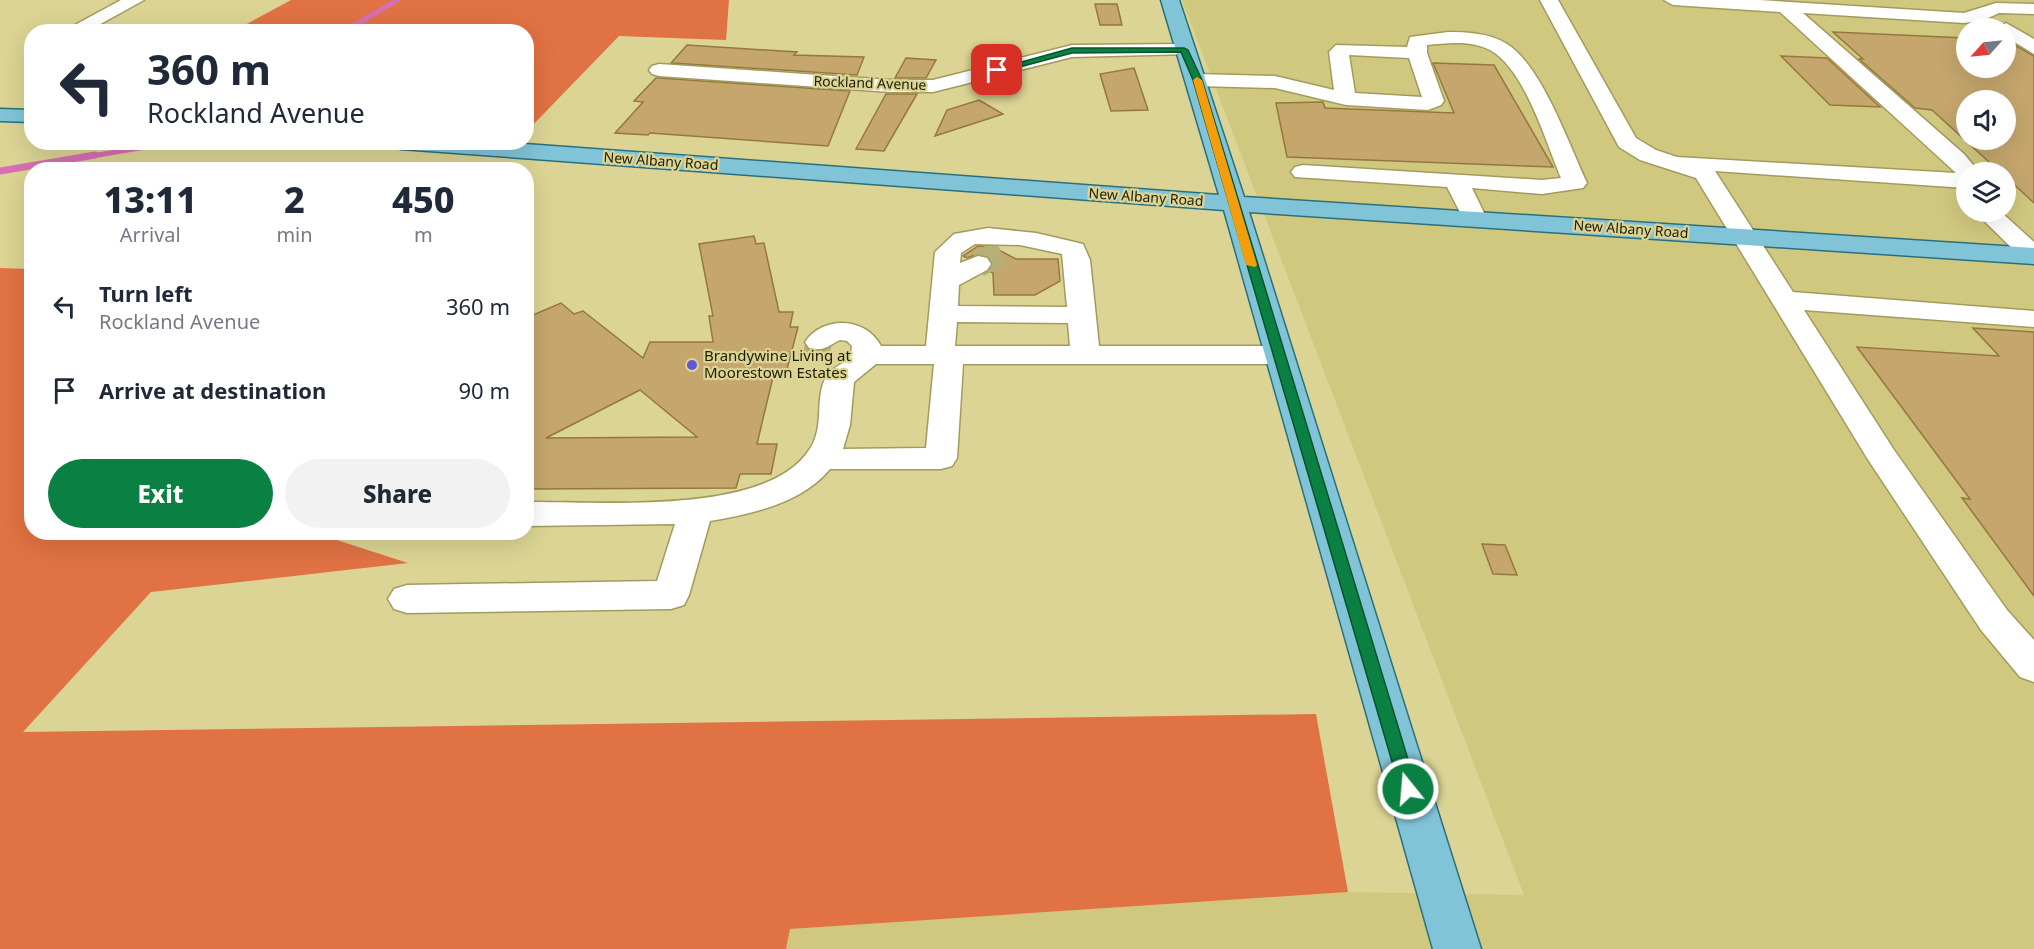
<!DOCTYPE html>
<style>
body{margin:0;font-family:"Noto Sans",sans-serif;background:#f2f2f3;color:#1f2937;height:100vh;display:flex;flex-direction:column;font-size:22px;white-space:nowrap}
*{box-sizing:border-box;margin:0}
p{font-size:20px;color:#747a83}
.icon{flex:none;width:33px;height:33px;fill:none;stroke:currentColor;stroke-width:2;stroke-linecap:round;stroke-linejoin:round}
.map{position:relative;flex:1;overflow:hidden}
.sheet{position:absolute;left:24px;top:162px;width:510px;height:378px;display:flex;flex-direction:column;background:#fff;border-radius:24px;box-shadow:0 6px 24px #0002}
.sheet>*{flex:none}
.hud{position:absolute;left:24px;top:24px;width:510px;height:126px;border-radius:24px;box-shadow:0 6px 24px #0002;background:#fff;color:#1f2937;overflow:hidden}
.needle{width:39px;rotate:243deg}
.controls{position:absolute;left:1956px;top:18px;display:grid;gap:12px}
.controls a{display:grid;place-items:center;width:60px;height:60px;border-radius:50%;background:#fff;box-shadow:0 6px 24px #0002;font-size:30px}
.pin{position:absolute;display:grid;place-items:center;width:51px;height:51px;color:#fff;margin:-26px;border-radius:12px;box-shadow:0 3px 9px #0006}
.me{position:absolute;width:66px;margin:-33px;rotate:343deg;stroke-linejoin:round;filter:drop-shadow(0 0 4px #0008)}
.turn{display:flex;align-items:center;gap:21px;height:126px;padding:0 24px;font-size:27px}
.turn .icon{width:78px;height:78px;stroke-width:2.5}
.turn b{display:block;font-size:42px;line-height:51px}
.eta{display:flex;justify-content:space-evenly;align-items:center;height:102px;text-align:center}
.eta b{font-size:36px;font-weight:800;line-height:42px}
.action{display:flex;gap:12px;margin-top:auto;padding:12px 24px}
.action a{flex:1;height:69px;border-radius:36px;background:#0b8043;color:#fff;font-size:24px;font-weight:800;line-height:69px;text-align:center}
.action a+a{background:#f2f2f3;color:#1f2937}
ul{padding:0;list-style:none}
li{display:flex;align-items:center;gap:18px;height:84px;padding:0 24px}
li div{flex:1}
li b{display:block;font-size:22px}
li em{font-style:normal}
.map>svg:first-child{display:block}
</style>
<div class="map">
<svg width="2034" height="949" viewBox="0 0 2034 949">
<rect width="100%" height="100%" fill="#dbd494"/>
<path fill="#d1c880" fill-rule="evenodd" d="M1182,0H2034V949H786L789,929L1348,892L1524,895ZM1966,28H2006V68H1966ZM1966,100H2006V140H1966ZM1966,172H2006V212H1966Z"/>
<g fill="#e17243">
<path d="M291,0H729L726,40L619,36L527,131L526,32L234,31Z"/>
<path d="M0,268L31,269L32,532L315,533L408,563L151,592L23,732L1316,714L1348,892L790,929L786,949H0Z"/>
</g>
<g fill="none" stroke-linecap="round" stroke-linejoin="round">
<g stroke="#d76fb3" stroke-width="5">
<path d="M343,32L397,0"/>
<path d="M86,157L175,142"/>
</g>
<path stroke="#d76fb3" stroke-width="7" d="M0,171L95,155"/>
</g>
<g fill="#c5a66d" stroke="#95783f" stroke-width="1.5" fill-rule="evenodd">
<path d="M1095,4H1117L1122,25H1100Z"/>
<path d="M1833,32L1966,38V68H2006V40L2034,56V203L2006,177V172H2000L1932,110L1915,108L1859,59H1863ZM1966,100H2006V140H1966Z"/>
<path d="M687,45L797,52L794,55L864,57L857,75L671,63Z"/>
<path d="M1781,56L1827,58L1880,107L1830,105Z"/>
<path d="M906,58L936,60L926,78H895Z"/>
<path d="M1433,63L1494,65L1553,167L1287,157L1276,103L1323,102L1325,108L1454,113Z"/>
<path d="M1134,68L1148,110L1111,111L1100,74Z"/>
<path d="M656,78H659L850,91L828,146L650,133L648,135L615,133L643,102L634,101Z"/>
<path d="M886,94H917L884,151L856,149Z"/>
<path d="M979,100L1003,114L935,136L947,110Z"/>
<path d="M754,236L756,244L764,243L779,312H793L790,327H798L785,377H773L757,444H777L771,474H740L736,488L526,489V318L561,303L574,314L583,311L643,358L650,342H713L709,316H713L699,244ZM640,390L697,437L546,438Z"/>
<path d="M978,246L993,247L1016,259H1058L1060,281L1035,295H994L993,273L989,271L993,263L989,257L978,254L967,258L963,256Z"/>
<path d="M1973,328L2034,332V596L1962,498L1970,499L1857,347L1999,356Z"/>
<path d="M1482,544L1505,545L1517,575L1493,574Z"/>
</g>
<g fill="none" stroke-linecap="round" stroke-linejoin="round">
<g stroke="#b6af77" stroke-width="26" stroke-dasharray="26 13" stroke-linecap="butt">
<path d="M978,264L1003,252"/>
<path d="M815,358L819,342"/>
</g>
<path stroke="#b6af77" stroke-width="33" stroke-dasharray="33 16" stroke-linecap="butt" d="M814,360L815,356"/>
<g stroke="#a39b5d" stroke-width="3">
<g id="minor">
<path d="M121,0H144L86,32H62Z"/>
<path d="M1540,0H1558L1636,138L1656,150L1677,157L1956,173L1780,12L1673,5L1664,0H1759L1964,13L1996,3L2034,4V14L1999,13L1984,20L1964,23L1803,13L1964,154L1979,172H1966V188L1715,171L1793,292L2034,311V327L1804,310L1894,450L2007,610L2034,640V682L2020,677L1981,630L1867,458L1696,178L1640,160L1619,147Z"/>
<path d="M2006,23L2034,39V54L2006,37V28H1997Z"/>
<path d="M1448,32C1467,32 1490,33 1507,44C1542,66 1569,145 1587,183L1583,188L1542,194L1472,188L1487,219L1484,224L1475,226L1466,224L1447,187L1295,177L1291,172L1295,167L1303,165L1542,180L1561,178C1546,143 1525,69 1490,50C1471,40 1447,43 1427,45V53L1444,101L1441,105L1428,110L1346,105L1275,88L1197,86L1190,84L1187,80L1190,76L1197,74L1275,76L1334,90L1329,52L1336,45L1407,47L1410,37ZM1349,55L1409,58L1422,97L1355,93Z"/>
<path d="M1184,44L1191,46L1194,50L1191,54L1072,57L933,92H891L659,76L652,74L649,70L652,66L659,64L891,80H933L1072,45Z"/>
<path d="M1975,212H2001L2034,242V264L2025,261Z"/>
<path d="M988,228L1036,233L1083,244L1090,260L1099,346H1278L1288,349L1293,355L1288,361L1278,364H963L957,458L952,466L941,469H830C802,503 752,514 710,521L689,595L684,605L671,609L407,613L394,609L388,599L394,589L407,585L657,581L675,524L526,526V502C598,501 761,516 807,453C826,429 814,402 825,379C830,367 845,365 851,355L852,346L847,341L840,340C827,346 824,352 809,348L805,342C823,315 866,317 881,346H926L935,252L954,234ZM975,244L1020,245L1062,254L1067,307L958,306L959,285L987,270L991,264L987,258L978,256L960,263L961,253ZM957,322L1068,323L1070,346H955ZM876,364H934L926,448L843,449L850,425L854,382Z"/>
</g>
</g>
<g stroke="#2a707c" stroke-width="3">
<g id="major">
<path d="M1161,0H1179L1244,197L2034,248V264L1249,212L1481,949H1433L1224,210L401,149L393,147L390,142H499L1219,195Z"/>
<path d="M0,109L32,110V122L0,121Z"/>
</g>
</g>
<use href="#minor" fill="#fff" fill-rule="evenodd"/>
<use href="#major" fill="#82c4d7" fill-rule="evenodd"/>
</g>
<path fill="#0b8043" stroke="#07532c" stroke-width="1.5" d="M1184,48L1188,50L1202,80L1417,789L1415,795L1408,797L1402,795L1400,789L1193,80L1181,52L1072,53L997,73L993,70L1072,48Z"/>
<path fill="#f59e0b" d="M1197,77L1202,80L1257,265L1255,267L1246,265L1193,80Z"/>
<circle fill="#6157d0" stroke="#dbd494" stroke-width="2" cx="692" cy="365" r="6"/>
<g text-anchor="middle" stroke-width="4.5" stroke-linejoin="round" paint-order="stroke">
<g font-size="14" fill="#201d04" stroke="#dbd494">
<text transform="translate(870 83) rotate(2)" y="5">Rockland Avenue</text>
<text transform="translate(661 161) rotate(4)" y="5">New Albany Road</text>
<text transform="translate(1146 197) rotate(4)" y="5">New Albany Road</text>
<text transform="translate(1631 229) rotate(4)" y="5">New Albany Road</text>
</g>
<g font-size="15" fill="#201d04" stroke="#dbd494" text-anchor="start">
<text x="704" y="361">Brandywine Living at<tspan x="704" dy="17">Moorestown Estates</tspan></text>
</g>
</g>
</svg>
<div class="controls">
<a><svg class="needle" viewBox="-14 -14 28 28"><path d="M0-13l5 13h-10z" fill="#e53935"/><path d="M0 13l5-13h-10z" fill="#747a83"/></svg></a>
<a><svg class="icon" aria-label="sound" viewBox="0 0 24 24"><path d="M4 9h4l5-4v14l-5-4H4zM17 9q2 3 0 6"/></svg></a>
<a><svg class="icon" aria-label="layers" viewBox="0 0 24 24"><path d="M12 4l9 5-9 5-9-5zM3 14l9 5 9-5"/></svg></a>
</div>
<div class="pin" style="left:997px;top:70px;background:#d93025"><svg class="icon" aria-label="arrive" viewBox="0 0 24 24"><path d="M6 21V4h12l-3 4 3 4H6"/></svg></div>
<svg class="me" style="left:1408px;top:789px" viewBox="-20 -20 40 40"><circle r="17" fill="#0b8043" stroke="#fff" stroke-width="3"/><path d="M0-11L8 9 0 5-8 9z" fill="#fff"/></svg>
<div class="hud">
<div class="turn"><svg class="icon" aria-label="left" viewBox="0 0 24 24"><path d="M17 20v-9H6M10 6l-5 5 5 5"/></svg><div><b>360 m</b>Rockland Avenue</div></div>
</div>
<section class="sheet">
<div class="eta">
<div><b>13:11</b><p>Arrival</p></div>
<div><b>2</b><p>min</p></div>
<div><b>450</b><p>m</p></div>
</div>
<ul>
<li><svg class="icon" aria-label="left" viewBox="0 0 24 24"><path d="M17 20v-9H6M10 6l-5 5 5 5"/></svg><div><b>Turn left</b><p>Rockland Avenue</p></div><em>360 m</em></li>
<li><svg class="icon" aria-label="arrive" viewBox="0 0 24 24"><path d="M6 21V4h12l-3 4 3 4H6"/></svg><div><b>Arrive at destination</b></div><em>90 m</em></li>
</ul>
<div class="action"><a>Exit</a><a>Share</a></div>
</section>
</div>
